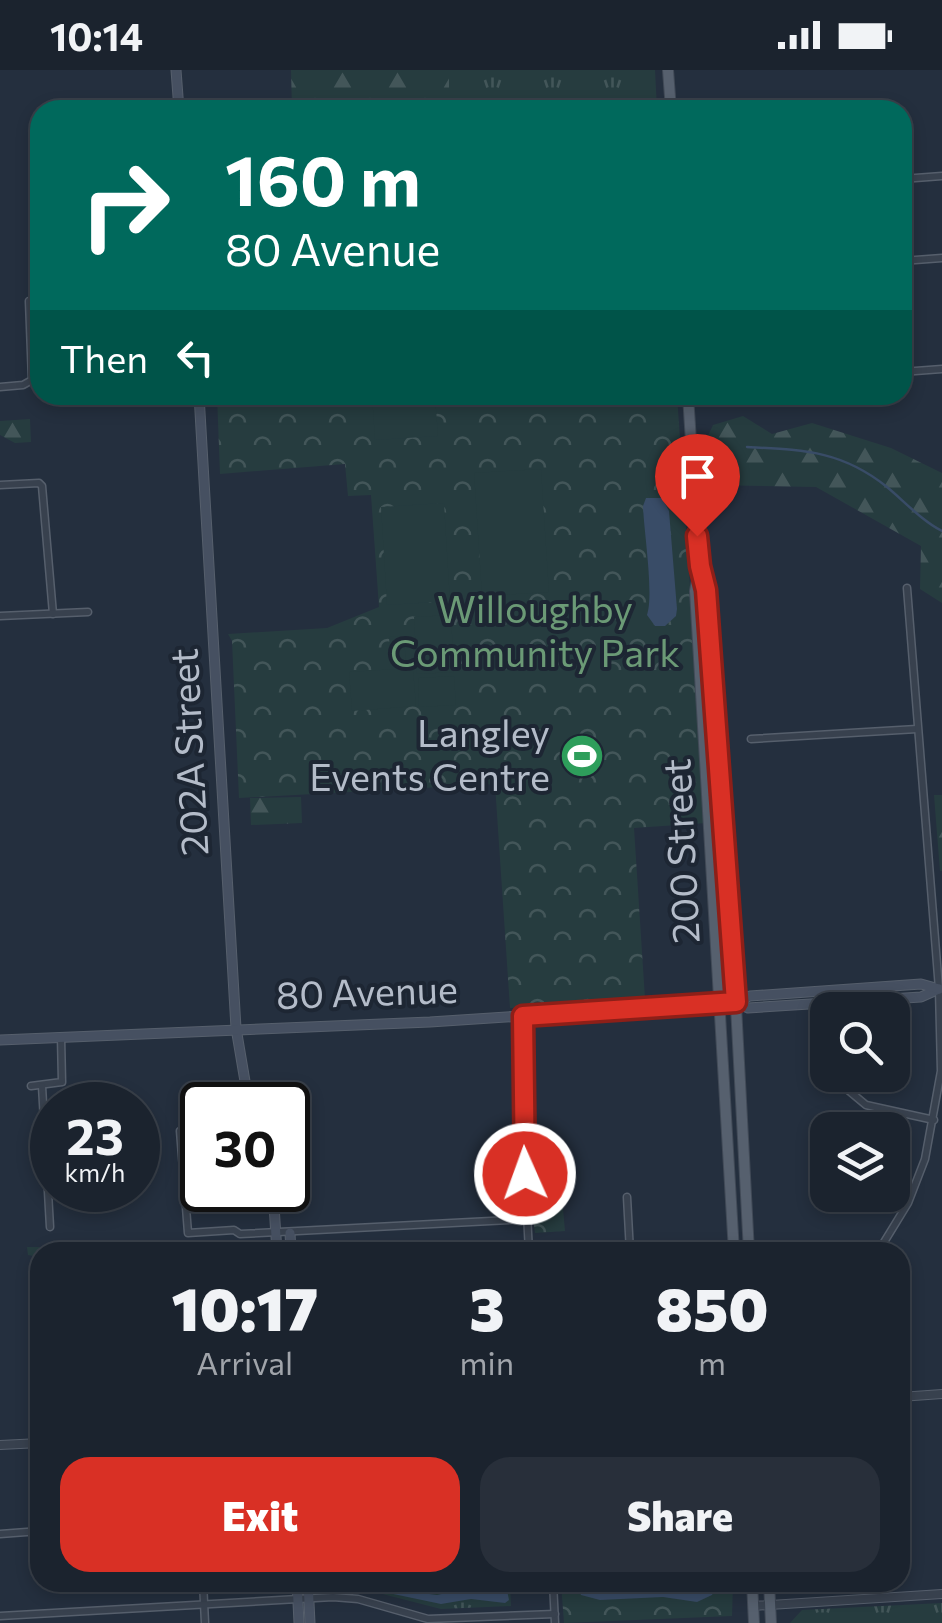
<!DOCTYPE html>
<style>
body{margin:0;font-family:Commissioner,sans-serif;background:#282f3a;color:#f1f3f6;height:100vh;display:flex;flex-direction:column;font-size:38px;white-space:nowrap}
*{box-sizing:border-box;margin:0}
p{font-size:32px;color:#a0a4aa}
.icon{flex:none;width:55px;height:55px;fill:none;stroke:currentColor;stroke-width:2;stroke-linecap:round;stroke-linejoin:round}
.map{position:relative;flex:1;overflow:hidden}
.panel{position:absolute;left:30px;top:1172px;width:880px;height:350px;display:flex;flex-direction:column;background:#1b232e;border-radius:30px;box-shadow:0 5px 15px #0003,0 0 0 2px #39404a}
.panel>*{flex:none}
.hud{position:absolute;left:30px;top:30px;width:882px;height:305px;border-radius:30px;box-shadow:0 5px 15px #0003,0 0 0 2px #39404a;background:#00695c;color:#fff;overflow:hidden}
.fabs{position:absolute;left:810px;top:922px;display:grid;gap:20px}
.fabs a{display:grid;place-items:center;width:100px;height:100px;border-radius:20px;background:#1b232e;box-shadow:0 5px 15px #0003,0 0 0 2px #39404a;font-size:50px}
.speed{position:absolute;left:30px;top:1012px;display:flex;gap:20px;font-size:50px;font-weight:700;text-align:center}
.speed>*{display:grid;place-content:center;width:130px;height:130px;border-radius:50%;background:#1b232e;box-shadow:0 5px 15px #0003,0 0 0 2px #39404a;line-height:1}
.speed small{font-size:25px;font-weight:400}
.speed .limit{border:5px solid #111;border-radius:15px;background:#fff;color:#111}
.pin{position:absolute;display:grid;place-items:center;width:85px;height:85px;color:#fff;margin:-102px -42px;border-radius:50% 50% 50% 0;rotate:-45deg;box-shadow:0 0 10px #0007}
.pin .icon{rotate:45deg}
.me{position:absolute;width:110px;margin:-55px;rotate:358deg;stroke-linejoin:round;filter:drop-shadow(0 0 8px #0008)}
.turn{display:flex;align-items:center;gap:35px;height:210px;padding:0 30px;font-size:45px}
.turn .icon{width:130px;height:130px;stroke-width:2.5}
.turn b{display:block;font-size:70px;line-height:85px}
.then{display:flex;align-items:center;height:95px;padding:0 30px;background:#0003;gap:20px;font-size:38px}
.eta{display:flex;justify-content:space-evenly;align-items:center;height:170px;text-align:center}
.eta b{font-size:60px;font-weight:800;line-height:70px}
.cta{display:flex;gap:20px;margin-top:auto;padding:20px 30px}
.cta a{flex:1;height:115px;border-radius:30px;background:#d93025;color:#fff;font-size:40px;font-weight:800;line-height:115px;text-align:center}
.cta a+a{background:#282f3a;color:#f1f3f6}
.status{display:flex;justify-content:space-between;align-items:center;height:70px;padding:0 50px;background:#1b232e;direction:ltr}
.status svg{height:28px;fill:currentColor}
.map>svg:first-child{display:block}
</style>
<div class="status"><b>10:14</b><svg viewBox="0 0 49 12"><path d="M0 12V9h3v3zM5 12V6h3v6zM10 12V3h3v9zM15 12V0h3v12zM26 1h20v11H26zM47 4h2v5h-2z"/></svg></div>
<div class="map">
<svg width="942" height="1553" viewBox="0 0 942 1553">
<defs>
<pattern id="grass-tufts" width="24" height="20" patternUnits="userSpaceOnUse" patternTransform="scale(2.5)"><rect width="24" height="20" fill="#263c3f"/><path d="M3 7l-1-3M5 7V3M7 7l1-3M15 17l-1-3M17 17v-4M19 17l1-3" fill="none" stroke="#435659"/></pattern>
<pattern id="forest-firs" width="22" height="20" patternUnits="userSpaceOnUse" patternTransform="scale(2.5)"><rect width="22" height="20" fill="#263c3f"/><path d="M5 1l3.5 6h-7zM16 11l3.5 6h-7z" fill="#435659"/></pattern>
<pattern id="park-crowns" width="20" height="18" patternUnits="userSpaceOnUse" patternTransform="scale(2.5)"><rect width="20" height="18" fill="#263c3f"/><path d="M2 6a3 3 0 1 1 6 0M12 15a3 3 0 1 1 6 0" fill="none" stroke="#435659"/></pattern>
</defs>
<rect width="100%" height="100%" fill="#242f3e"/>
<g fill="url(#grass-tufts)">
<path d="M449,0H655L657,40H449Z"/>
<path d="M27,1177L127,1178L128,1182H40V1187L28,1185Z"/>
<path d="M381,1512L503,1513L510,1514L511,1536L441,1539L367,1520L321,1517Z"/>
<path d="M942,1533V1553H790L802,1540Z"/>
</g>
<g fill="url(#forest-firs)">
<path d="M291,0H449V40H292Z"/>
<path d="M743,346L772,364L812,353L891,378L942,403V533L920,519L921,476L816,417L708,415L706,370L713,355Z"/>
<path d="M30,349L31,372L15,373L0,365V351Z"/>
<path d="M934,725H942V801H940Z"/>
<path d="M301,727L302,753L251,755L250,728Z"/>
</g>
<g fill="url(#park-crowns)">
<path d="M217,325H677L706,753L634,758L645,929L510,938L495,714L239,728L232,571L228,564L327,558L379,537L371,425L348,426L345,394L220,404Z"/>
<path d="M562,1128L565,1161L535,1163L531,1130Z"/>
<path d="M561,1513H733L732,1546L564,1553Z"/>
</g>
<g fill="#263c3f">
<path d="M372,325H435L438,366L375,370Z"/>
<path d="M452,325H516V333L453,337Z"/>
<path d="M541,399L549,522L482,526L474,403Z"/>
<path d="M444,433L450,531L387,535L381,437Z"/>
<path d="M451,545L454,602L417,604L414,547Z"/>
<path d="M404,566L406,594L391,595L389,567Z"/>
<path d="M413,598L416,636L352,641L349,602Z"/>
<path d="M454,606L456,635L419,637L418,608Z"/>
</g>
<g fill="#394c67">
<path d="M646,428H662L669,441L677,539L676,546L665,556H655L647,545C654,524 644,463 643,436Z"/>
<path d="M709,1513L716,1517L712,1525L697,1532L663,1527L600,1530L581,1525L576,1513Z"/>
<path d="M374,1517L437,1525L474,1517L507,1520L509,1530L505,1533L471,1529L441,1534L379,1521L373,1519Z"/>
</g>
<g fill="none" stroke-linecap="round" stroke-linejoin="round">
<path stroke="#394c67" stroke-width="2.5" d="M747,377C802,380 841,380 887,417C904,431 922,451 942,461"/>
<g stroke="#565f6c" stroke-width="9">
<g id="minor">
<path d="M902,109L942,106"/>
<path d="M902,191L942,188"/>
<path d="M902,302L942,299"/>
<path d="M0,317L23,315L32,310L29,231"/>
<path d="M0,415L39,413L42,416L53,544"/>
<path d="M0,546L88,542"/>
<path d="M751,669L917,659"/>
<path d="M523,946V1067L529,1182"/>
<path d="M836,1010L866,1035L934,1050"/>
<path d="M31,1016L62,1012L61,967"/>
<path d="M42,1016L50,1157"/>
<path d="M180,1061L188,1163L234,1160L240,1164L528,1149"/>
<path d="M627,1127L630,1182"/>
<path d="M878,1182L908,1133L925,1089L941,1001L939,919L907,518"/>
<path d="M0,1464L40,1461"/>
<path d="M203,1512L205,1553"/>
<path d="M553,1512L555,1553"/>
<path d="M0,1546L333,1527L358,1529L428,1549L555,1544"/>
</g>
</g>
<g stroke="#565f6c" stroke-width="10">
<g id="tertiary">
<path d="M900,1327L942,1324"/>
<path d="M0,1375L40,1373"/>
<path d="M753,1536L942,1524"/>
</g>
</g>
<g stroke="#565f6c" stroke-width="11">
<g id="secondary">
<path d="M176,0L179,40"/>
<path d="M199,325L236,958L249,1035"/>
<path d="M735,932L748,938L921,927L939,919"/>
<path d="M0,970L430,952L735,932L750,926L921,914L939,919"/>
<path d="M273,1120L277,1182"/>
<path d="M290,1163L291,1182"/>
<path d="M297,1512L299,1553"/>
<path d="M308,1512L310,1553"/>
</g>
</g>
<g stroke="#414a57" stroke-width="12">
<g id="primary">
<path d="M668,0L671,40"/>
<path d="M688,325L699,496L706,520L732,860L749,1182"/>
<path d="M699,500L695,521L734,1182"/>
<path d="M752,1512L754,1553"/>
<path d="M769,1512L771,1553"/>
</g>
</g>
<use href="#minor" stroke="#38414e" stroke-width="6"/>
<use href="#tertiary" stroke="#38414e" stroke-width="8"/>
<use href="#secondary" stroke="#465061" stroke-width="9"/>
<use href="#primary" stroke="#56606e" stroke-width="10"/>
</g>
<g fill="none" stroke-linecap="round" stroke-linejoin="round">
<g stroke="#8d1f18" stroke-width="25">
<path id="route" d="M525,1104L523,946L736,932L706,520L700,496L697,466"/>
</g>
<use href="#route" stroke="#d93025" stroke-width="18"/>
</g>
<defs>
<g id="stadium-disc" transform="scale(2.25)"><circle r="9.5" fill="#2e9e5b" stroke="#1d2633"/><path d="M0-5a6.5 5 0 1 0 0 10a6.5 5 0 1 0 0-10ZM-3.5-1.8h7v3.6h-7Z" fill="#fff"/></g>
</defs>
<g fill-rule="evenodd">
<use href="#stadium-disc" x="582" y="686"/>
</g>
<g text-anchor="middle" stroke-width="8" stroke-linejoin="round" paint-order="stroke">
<g font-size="38" fill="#6b9a76" stroke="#1d2633">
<text x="535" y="553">Willoughby<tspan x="535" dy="44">Community Park</tspan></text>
</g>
<g font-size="38" fill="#b4bcc9" stroke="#1d2633" text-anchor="end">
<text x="550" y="677">Langley<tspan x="550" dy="44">Events Centre</tspan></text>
</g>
<g font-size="38" fill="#b4bcc9" stroke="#1d2633">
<text transform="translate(190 682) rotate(-93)" y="13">202A Street</text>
<text transform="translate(682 781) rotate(-93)" y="13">200 Street</text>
<text transform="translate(367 923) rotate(-2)" y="13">80 Avenue</text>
</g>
</g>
</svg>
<div class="fabs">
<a><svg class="icon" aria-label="search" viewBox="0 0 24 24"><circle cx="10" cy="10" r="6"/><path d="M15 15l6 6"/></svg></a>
<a><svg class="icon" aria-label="layers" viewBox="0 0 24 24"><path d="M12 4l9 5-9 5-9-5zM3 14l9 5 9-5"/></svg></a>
</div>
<div class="speed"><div>23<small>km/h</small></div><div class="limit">30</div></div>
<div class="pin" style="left:697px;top:466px;background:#d93025"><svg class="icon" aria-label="arrive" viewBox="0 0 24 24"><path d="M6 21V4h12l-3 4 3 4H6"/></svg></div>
<svg class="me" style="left:525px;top:1104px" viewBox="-20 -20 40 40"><circle r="17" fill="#d93025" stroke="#fff" stroke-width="3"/><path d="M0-11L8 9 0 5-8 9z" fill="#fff"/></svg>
<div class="hud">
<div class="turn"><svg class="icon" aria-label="right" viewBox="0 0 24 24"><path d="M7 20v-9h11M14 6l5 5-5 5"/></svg><div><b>160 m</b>80 Avenue</div></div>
<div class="then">Then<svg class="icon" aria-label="left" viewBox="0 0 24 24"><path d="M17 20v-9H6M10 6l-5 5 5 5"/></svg></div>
</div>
<section class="panel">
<div class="eta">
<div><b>10:17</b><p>Arrival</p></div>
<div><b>3</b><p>min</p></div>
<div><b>850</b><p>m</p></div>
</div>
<div class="cta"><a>Exit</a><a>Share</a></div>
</section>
</div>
